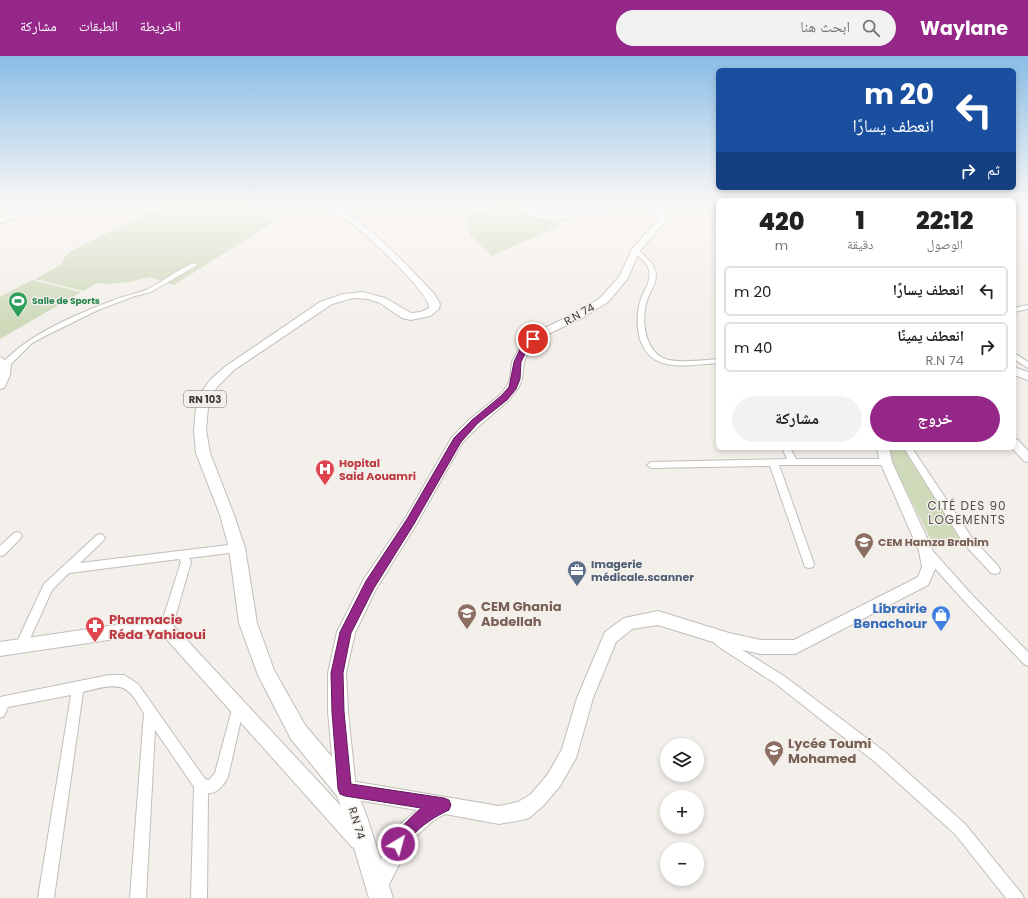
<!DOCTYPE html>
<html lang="ar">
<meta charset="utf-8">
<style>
body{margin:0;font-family:Poppins,"Noto Naskh Arabic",sans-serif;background:#f2f2f2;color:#222;direction:rtl;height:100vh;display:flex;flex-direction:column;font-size:15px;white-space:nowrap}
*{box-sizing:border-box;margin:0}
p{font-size:13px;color:#767676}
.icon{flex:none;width:22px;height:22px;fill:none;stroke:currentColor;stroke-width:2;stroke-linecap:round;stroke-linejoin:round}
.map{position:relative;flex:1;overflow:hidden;direction:ltr}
.side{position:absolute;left:716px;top:142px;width:300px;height:252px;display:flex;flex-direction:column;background:#fff;border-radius:6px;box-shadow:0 2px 6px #0003;direction:rtl}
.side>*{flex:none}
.top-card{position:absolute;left:716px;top:12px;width:300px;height:122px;border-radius:6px;box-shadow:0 2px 6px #0003;direction:rtl;background:#1a4fa0;color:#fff;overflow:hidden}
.fabs{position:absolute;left:660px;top:682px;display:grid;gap:8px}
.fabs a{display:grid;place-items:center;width:44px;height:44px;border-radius:50%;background:#fff;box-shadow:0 2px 6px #0003;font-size:20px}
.pin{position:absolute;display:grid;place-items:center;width:34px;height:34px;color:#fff;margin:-17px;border:2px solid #fff;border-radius:50%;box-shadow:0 1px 4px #0007}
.me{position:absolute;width:44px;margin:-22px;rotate:37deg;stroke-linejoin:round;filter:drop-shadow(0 0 3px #0008)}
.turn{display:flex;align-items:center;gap:14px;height:84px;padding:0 16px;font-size:18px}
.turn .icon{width:52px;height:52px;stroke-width:2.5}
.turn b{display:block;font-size:28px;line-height:34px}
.then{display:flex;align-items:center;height:38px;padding:0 16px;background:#0003;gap:8px;font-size:15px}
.eta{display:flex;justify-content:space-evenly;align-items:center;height:68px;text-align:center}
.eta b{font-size:24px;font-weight:800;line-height:28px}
.cta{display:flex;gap:8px;margin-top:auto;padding:8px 16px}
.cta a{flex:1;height:46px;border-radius:24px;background:#952789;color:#fff;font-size:16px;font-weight:800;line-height:46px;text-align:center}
.cta a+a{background:#f2f2f2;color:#222}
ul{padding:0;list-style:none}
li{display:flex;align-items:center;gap:12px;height:50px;margin:0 8px 6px;padding:0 8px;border:2px solid #e0e0e0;border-radius:6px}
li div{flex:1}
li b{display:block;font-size:15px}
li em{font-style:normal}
header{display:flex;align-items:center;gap:24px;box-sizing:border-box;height:56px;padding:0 20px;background:#952789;color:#fff}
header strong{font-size:19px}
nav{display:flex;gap:22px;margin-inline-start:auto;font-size:14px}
.search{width:280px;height:36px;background:#f2f2f2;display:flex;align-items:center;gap:10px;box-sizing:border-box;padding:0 14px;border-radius:22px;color:#767676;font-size:15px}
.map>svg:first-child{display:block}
</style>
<header>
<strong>Waylane</strong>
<div class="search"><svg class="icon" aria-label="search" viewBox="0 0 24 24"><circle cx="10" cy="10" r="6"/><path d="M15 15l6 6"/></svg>ابحث هنا</div>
<nav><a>الخريطة</a><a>الطبقات</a><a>مشاركة</a></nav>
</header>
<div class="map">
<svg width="1028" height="842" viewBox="0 0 1028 842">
<rect width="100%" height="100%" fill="#f3efea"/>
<g fill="#cfdabb">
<path d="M169,147H250L254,153L263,150L269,155L263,160L278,163L174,229L150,221L130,226L106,228L97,227L84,235L35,223L61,209L65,200L73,194Z"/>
<path d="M508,147H520L517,152L560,169L492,200L471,180L464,160Z"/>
<path d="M32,224L81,236L0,283V241Z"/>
<path d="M889,392H903L963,484H931L892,406Z"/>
</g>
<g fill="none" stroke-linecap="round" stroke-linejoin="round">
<g stroke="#c2beba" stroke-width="2">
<g id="street">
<path d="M633,194C638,193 642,197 646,201C651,206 656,212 656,219C656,230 648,238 646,248C641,268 646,299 669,304C685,307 702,304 718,303V307C687,309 648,319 639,279C637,269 637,256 640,246C643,235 652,226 649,214C647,206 639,201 633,196Z"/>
<path d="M194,207L197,209L196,210L151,236L135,240L98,254L47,279L32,287L9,310H3L2,308C27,278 82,256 119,242C128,239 140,237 148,233C164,225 178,213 194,207Z"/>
<path d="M1028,249V253L1014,256V252Z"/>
<path d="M1014,297L1028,306V312L1014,303Z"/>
<path d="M782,392H790L796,403H886L890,406L886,409H779L814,508L813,511L809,512L805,511L804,508L770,410L651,412L647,409L651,406L787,403Z"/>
<path d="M904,392H912L972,482L999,511L1000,514L999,517L995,518L991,517L964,488Z"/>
<path d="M17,476L20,477L22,480L20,483L4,499L0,500V490L14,477Z"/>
<path d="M100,478L103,479L105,482L103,485L80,507L237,488L241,489L242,492L241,495L237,496L189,502L191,506L172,572L170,576L166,577L162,576L160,572L181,506L179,503L69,517L52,534L25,594L21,595L17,594L15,590L44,528L97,479Z"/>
<path d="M927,492L931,493L973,540L1028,596V610L1024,608L965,546L923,499L922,496L923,493Z"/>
<path d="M720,580L784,620L885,696L965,768L1021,837L1024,842H1006L955,778L875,706L776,628L716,589L714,585L716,581Z"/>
<path d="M109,619H124L138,628L205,723L209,724L215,717L234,646L238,644L242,646L244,650L228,721C225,728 216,739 208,737L207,842H191L194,731L155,674L146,842H130L144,657C139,650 135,641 129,636C118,625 97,633 83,636L54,842H38L71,639L8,651L4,660L0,662V641Z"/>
</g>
</g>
<g stroke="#c2beba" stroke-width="2">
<g id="secondary">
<path d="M0,301L11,308L10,319L4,332L0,333Z"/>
<path d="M1014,383L1018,384L1028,395V406L1024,405L1012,392H1014Z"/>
<path d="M877,392H889L892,406L933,495L936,511L928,529L795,598H761L729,591L658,569L632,573L616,586L593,642L576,702L560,730L543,750L529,762L522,764L499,768L445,758L433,765L412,784L385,836L378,839L371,836L368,829L371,822L398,770L417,754L345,742L339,739L336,733L339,727L345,724L499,750L518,746L531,738L548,718L562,693L577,642L605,576L624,562L658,555L729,577L761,584H794L918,521L922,511L919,495L880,406Z"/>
<path d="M156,563L171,567L366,777L369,784L366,791L359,794L352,791L162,578L156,577L0,600V586Z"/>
</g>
</g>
<g stroke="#c2beba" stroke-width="2">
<g id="primary">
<path d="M50,147H60L0,167V162Z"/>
<path d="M326,147H334C372,173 404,205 435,239L440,248L439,253L430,260L411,264L402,262L380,247L368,243L353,242L332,248L234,314L218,330L213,337L208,352L206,374L210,397L234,459L245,492L257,567L274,614L305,669L332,701L328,656V617L337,576L364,523L406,461L452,381L470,363L500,339L507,330L510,323L512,306L520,291L529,281L538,275L576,257L600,242L619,221L632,193L658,164L659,160C656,157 652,154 649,152C624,140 572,170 542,163C537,162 533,159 528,157L527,151L532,147H541L535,152V154C539,155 542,158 546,159C581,164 639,127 667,159L665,166L639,196L628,222L608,246L584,261L546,279L537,285L529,294L524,306L522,323L519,331L508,345L480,369L462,387L416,469L376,533L355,577L346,617L348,656L356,733L366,758L393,842H369L344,758L337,740L291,683L258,619L239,567L229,492L220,459L196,397L194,374L196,352L201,337L210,324L226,310L320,246L343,238L363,236L385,242L411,257L421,256L429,252C431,238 369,181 355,170C346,162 334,156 326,147Z"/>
<path d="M556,147H580C575,151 561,151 556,147Z"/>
<path d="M1014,147L1028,152V157L1014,152Z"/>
<path d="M715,162H718V175L715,174L712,167Z"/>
<path d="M1014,311L1028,316V324L1014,319Z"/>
</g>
</g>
<use href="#street" fill="#fff" fill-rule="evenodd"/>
<use href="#secondary" fill="#fff" fill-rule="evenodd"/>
<use href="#primary" fill="#fff" fill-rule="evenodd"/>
</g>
<linearGradient id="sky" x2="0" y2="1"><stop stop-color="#89bce5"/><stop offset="0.56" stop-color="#faf8f6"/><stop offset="1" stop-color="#faf8f6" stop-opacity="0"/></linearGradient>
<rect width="1028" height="264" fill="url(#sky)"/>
<path fill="#952789" stroke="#611959" d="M533,280L537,283L527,294L521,306L520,323L516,333L507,344L478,367L461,386L414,468L374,532L351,577L343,617L344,656L351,728L444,742L449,744L451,749L449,754C434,761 422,769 411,781C406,787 406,792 398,795L393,793L391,788C398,773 409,763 421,752L345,740L340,738L338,733L332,656L331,617L340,576L366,525L407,463L454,382L472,364L501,340L509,331L514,306L520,293L531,281Z"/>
<defs>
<g id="stadium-pin" transform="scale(1)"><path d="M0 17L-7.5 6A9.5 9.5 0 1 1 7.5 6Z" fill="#2e9e5b" stroke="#f3efea"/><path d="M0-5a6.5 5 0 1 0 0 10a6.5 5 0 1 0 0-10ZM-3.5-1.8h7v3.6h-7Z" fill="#fff"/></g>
<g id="hospital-pin" transform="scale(1)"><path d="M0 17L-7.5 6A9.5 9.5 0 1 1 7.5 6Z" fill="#e0444e" stroke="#f3efea"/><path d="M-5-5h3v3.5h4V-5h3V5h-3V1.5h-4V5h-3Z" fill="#fff"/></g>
<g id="school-pin" transform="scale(1)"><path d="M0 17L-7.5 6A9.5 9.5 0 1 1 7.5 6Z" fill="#8d6e63" stroke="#f3efea"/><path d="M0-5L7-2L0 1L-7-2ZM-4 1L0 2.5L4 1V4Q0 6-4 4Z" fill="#fff"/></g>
<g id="office-pin" transform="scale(1)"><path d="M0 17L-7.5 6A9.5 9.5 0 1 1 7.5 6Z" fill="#5c6f8a" stroke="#f3efea"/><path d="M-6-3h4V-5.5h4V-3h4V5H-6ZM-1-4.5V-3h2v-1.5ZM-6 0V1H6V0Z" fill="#fff"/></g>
<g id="shop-pin" transform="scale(1)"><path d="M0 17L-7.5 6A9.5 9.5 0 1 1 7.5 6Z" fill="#3f7fe0" stroke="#f3efea"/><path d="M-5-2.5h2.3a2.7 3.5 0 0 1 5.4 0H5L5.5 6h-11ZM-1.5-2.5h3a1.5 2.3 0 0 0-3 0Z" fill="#fff"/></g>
<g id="pharmacy-pin" transform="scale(1)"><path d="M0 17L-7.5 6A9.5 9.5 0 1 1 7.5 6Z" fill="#e0444e" stroke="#f3efea"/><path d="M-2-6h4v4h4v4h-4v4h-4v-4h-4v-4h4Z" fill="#fff"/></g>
</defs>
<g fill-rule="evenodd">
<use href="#stadium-pin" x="18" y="245"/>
<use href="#hospital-pin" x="325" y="413"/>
<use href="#school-pin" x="864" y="486"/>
<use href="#office-pin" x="577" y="514"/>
<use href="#school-pin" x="467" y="557"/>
<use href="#shop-pin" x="941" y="559"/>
<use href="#pharmacy-pin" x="95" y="570"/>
<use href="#school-pin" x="774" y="694"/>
</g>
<g text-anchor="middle" stroke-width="3" stroke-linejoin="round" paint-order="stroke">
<g font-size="9" font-weight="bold" fill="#27864d" stroke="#f3efea" text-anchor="start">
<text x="32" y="248">Salle de Sports</text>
</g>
<rect fill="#f3efea" stroke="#73706d" stroke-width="1" x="184" y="335" width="42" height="16" rx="3"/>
<g font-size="10" font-weight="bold" fill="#3c3a38">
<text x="205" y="347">RN 103</text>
</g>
<g font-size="11" fill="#3c3a38" stroke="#f3efea">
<text transform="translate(579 258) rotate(-29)" y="4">R.N 74</text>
<text transform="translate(357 767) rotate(73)" y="4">R.N 74</text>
</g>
<g font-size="11" font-weight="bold" fill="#be3a42" stroke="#f3efea" text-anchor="start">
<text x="339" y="411">Hopital<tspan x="339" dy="13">Said Aouamri</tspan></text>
</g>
<g font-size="11" font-weight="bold" fill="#785e54" stroke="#f3efea" text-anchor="start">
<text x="878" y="490">CEM Hamza Brahim</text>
</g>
<g font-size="11" font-weight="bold" fill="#4e5e75" stroke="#f3efea" text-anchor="start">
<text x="591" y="512">Imagerie<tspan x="591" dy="13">médicale.scanner</tspan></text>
</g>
<g font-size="12" letter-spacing="1" fill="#524f4b" stroke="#f3efea">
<text x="967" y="454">CITÉ DES 90<tspan x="967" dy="14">LOGEMENTS</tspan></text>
</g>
<g font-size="13" font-weight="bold" fill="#785e54" stroke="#f3efea" text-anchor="start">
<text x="481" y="555">CEM Ghania<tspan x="481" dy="15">Abdellah</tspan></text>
<text x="788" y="692">Lycée Toumi<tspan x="788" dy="15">Mohamed</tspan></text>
</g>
<g font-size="13" font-weight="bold" fill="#366cbe" stroke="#f3efea" text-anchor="end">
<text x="927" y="557">Librairie<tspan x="927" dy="15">Benachour</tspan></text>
</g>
<g font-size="13" font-weight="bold" fill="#be3a42" stroke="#f3efea" text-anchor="start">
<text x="109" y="568">Pharmacie<tspan x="109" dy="15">Réda Yahiaoui</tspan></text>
</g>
</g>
</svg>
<div class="fabs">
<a><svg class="icon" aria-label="layers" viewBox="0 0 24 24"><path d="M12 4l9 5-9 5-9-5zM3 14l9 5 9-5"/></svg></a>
<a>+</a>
<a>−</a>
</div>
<div class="pin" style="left:533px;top:283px;background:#d93025"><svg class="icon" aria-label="arrive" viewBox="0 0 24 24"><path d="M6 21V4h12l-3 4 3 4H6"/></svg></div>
<svg class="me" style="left:398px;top:788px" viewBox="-20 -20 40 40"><circle r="17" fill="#952789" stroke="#fff" stroke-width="3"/><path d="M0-11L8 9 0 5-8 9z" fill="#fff"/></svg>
<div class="top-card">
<div class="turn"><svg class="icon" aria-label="left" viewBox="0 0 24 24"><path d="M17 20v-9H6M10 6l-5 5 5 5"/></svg><div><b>20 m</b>انعطف يسارًا</div></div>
<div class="then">ثم<svg class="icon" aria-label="right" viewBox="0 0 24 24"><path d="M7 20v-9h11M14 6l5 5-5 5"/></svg></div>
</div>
<section class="side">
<div class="eta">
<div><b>22:12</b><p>الوصول</p></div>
<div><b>1</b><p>دقيقة</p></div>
<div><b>420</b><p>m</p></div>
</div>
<ul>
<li><svg class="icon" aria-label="left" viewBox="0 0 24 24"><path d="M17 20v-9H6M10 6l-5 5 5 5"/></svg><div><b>انعطف يسارًا</b></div><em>20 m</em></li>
<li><svg class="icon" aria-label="right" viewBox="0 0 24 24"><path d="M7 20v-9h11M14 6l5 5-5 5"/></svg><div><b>انعطف يمينًا</b><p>R.N 74</p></div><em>40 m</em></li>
</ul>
<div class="cta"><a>خروج</a><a>مشاركة</a></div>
</section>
</div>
